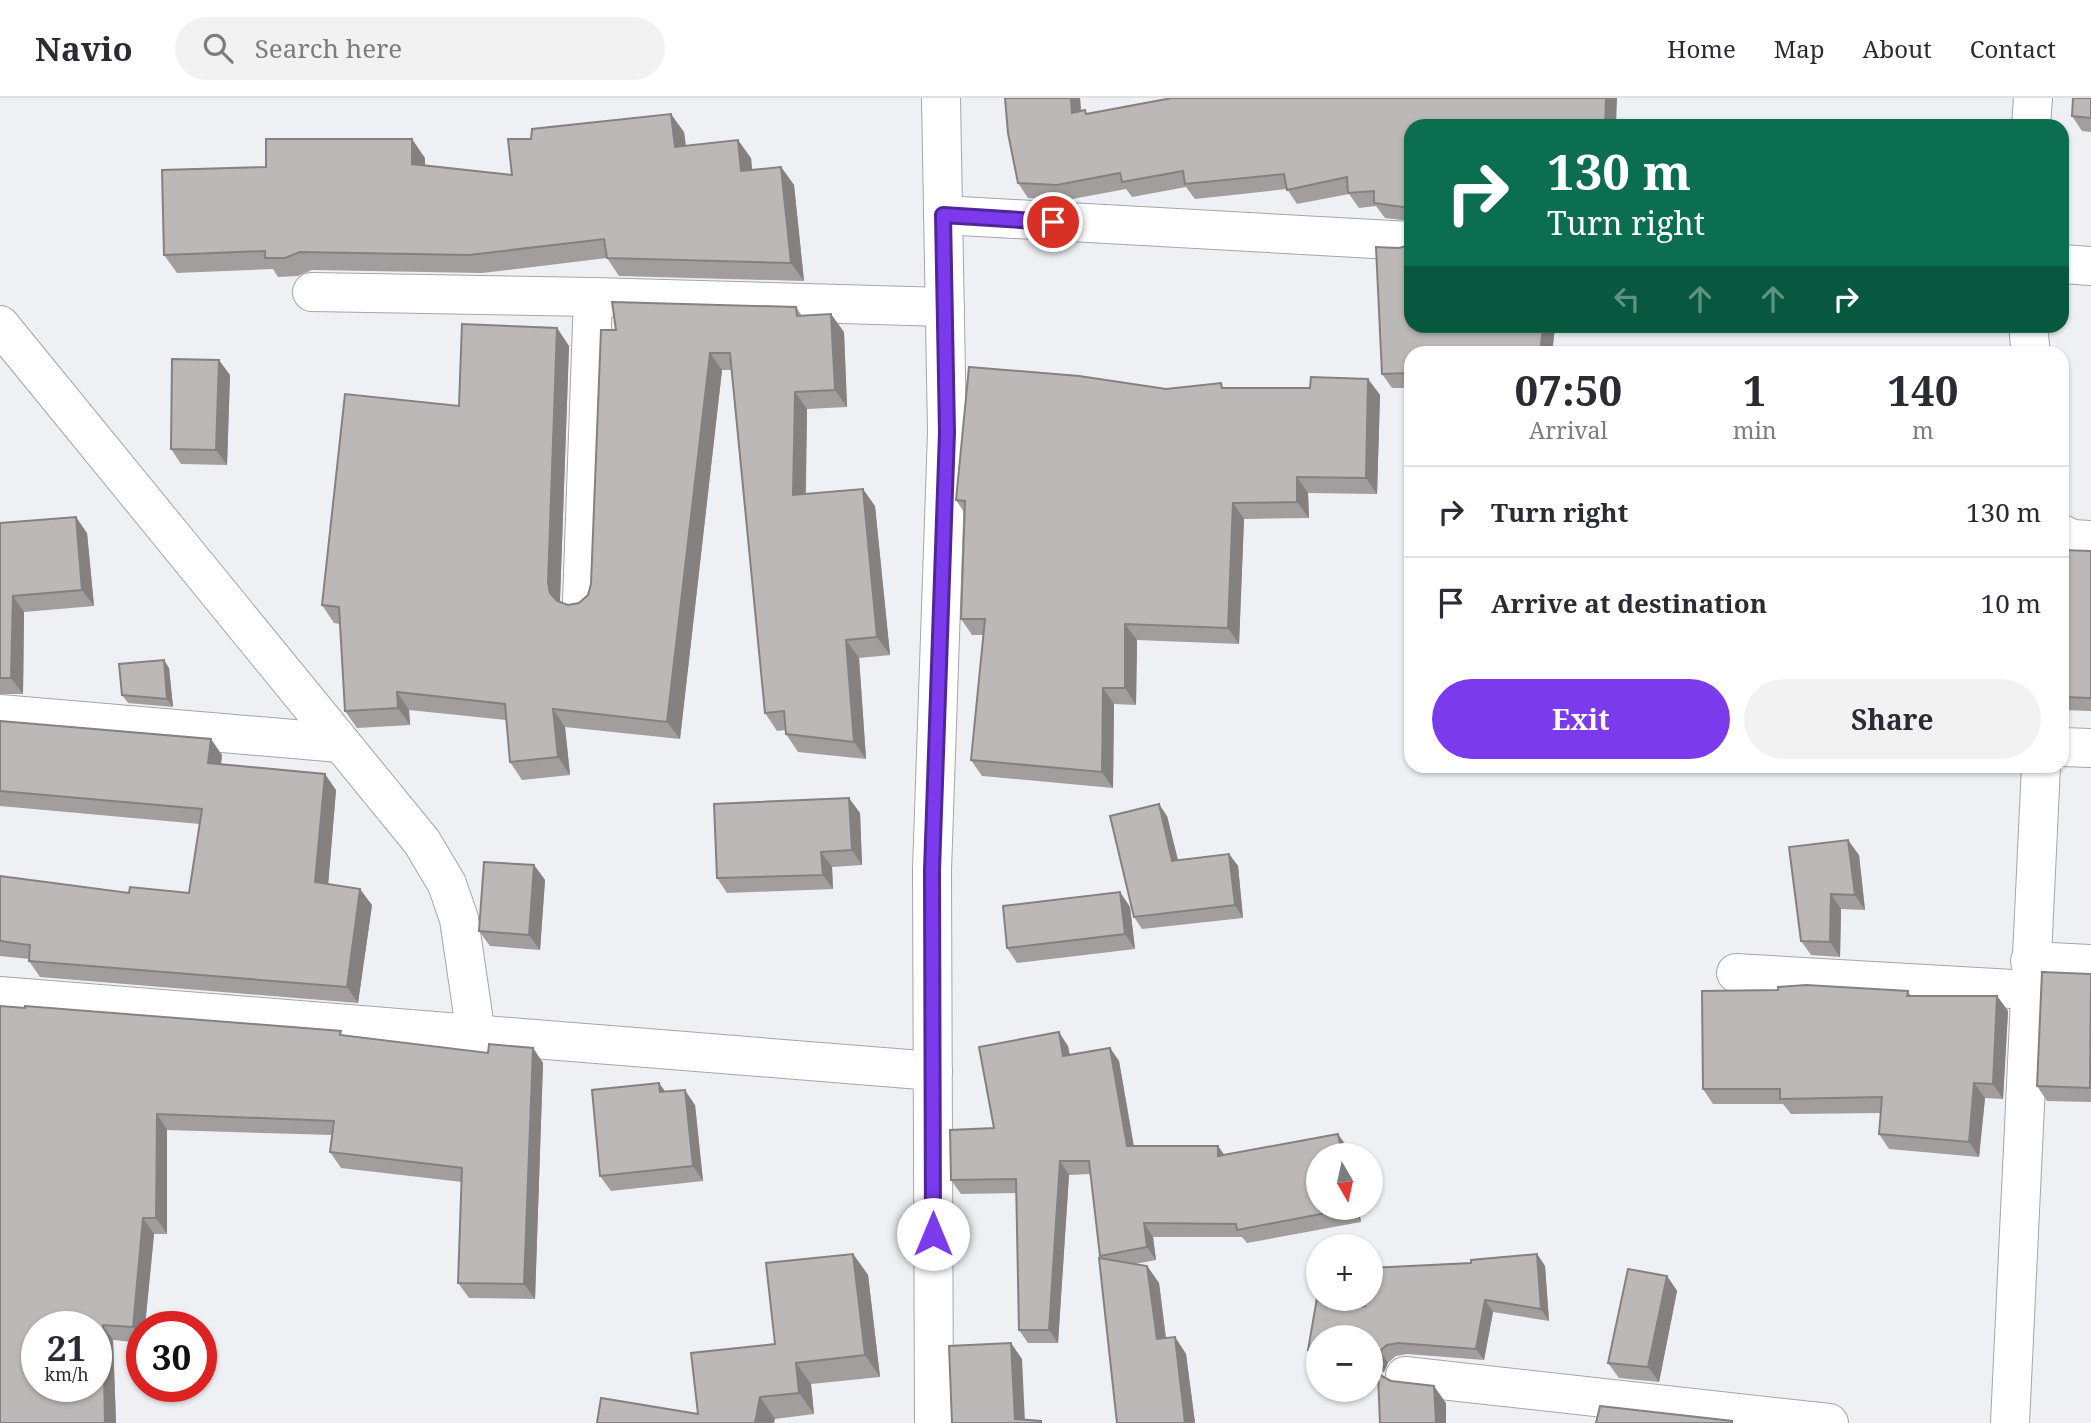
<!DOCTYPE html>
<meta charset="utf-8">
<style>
body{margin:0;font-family:"Noto Serif",serif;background:#f2f2f3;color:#2b2b33;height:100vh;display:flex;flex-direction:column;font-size:26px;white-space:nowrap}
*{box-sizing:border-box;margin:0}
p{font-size:23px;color:#7c7c81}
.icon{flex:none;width:38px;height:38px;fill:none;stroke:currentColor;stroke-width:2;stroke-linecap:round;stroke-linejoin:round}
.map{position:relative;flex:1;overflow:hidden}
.details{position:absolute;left:1404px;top:248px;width:665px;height:427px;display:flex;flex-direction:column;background:#fff;border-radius:21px;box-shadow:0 2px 5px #0004}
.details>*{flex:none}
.hud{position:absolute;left:1404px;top:21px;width:665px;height:214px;border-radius:21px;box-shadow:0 2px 5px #0004;background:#0b6e4f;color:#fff;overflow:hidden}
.needle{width:46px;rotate:171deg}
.tools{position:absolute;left:1306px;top:1045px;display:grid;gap:14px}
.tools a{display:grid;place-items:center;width:77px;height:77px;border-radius:50%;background:#fff;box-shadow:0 2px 5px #0004;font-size:35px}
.speed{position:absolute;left:21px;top:1213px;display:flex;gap:14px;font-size:35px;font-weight:700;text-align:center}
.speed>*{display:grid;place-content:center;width:91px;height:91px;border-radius:50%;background:#fff;box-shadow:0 2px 5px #0004;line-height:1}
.speed small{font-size:18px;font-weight:400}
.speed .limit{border:10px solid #d22;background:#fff;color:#111}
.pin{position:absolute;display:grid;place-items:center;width:60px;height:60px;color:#fff;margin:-30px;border:4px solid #fff;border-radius:50%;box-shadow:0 2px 7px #0007}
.me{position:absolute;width:77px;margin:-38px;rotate:0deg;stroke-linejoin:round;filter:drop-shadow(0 0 5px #0008)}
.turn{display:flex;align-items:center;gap:24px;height:147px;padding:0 28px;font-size:32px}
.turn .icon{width:91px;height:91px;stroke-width:2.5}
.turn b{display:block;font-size:49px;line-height:60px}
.lanes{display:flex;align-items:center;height:66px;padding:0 28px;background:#0003;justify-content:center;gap:35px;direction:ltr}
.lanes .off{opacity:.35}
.eta{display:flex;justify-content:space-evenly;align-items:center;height:119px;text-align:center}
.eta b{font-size:42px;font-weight:700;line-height:49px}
.action{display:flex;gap:14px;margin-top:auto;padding:14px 28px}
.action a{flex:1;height:80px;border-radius:42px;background:#7c3aed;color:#fff;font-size:28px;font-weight:700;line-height:80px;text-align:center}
.action a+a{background:#f2f2f3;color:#2b2b33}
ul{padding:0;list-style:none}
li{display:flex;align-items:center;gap:21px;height:91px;padding:0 28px;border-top:2px solid #e1e1e2}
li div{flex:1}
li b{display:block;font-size:26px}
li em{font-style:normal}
header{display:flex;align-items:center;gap:42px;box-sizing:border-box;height:98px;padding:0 35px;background:#fff;border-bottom:2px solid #e1e1e2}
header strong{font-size:33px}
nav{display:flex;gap:38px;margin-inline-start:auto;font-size:24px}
.search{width:490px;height:63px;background:#f2f2f3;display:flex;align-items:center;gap:18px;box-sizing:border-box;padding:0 24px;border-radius:38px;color:#7c7c81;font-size:26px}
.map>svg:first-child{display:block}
</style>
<header>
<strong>Navio</strong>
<div class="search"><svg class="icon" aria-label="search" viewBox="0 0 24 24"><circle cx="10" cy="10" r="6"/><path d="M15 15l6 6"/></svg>Search here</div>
<nav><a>Home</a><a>Map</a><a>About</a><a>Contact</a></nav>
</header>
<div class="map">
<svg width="2091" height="1325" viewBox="0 0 2091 1325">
<rect width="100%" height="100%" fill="#eff0f3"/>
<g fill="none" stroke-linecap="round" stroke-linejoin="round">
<g stroke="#a5a6a9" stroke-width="40">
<g id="minor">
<path d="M2031,28L2033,0"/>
<path d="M943,117L1410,143"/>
<path d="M2062,166L2091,168"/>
<path d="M312,194L593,199"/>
<path d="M0,227L422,744L447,786L459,821L476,937"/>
<path d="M2028,228L2031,256"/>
<path d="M2062,436L2072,441L2091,442"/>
<path d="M582,503L593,199L945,209"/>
<path d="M0,616L340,645"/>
<path d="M2062,649L2091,650"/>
<path d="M2030,863L2091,866"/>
<path d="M1736,875L2030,892"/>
<path d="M0,898L933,973"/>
<path d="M1405,1278L1829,1325"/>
<path d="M934,1325L932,772L947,334L941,0"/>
<path d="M2010,1325L2041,668"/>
</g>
</g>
<use href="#minor" stroke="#fff" stroke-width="38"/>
</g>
<g fill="#a29e9d">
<path d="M1080,0L1081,13L1085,12L1087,16L1410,28V123L1385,120L1376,108L1359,110L1349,96L1297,106L1287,91L1195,101L1186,89L1132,99L1126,91L1067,102L1028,100L1018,85Z"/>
<path d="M2091,0V34L2082,33L2072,18Z"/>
<path d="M684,34L686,48L751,60L752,72L781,69L794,87L804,183L619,178L607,160L482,175L312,172L298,178L278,179L273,171L177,175L164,157L266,69L425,60V68L512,77L531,41Z"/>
<path d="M796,209L802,218L844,234L847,309L807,311L806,396L875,408L890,557L859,560L866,661L798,654L786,636V632L777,633L765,615L731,272H722L680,641L565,629L570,677L522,682L510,664L506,622L409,612L410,627L357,630L345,613L340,526L334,525L322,507L459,308L557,230L569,248L560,502L561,505L568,507L579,505L588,497L591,486L616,232Z"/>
<path d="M1410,228H1555L1552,256H1410V290H1392L1382,276Z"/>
<path d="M230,277L227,367L181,366L171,351Z"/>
<path d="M1368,281L1380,297L1377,396L1308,395L1309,420L1244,421L1239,546L1137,542L1136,607L1114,606L1113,690L982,678L971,662L983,537H972L961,521L964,414L956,402L1166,291L1310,290Z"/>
<path d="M0,425L87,435L94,508L24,514L23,596H0Z"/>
<path d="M2062,452L2091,453V613L2062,612Z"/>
<path d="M169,570L173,609L128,605L122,597Z"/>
<path d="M0,623L222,657L221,667L336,692L328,786L372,807L358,905L40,879L29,863V861L0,858V778L129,795H189L200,726L0,708Z"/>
<path d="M860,715L862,767L832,769L833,791L727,795L717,780Z"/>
<path d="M1167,718L1178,762L1229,756L1238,768L1243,820L1142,831L1134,819Z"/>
<path d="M1859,757L1865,812L1841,811L1840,859L1811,857L1801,843Z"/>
<path d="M534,767L545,782L540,852L490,848L479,833Z"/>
<path d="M1120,794L1130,809L1135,851L1017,865L1007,850Z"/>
<path d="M2091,876V1004L2047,1003L2037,988Z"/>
<path d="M1908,893L1911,898H1997L2008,913L2003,1001L1985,1000L1979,1059L1889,1051L1879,1036L1881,1015L1791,1016L1783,1006H1713L1703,991Z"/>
<path d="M0,908L344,937L488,955L533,950L543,965L535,1201L469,1200L458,1185L462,1084L341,1070L330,1054L332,1037L167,1032V1136H154L145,1228H142V1245L113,1242L116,1325Z"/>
<path d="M1068,948L1070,957L1110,950L1119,963L1134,1048L1224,1057L1348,1050L1361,1124L1247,1145L1242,1139H1153L1156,1162L1135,1166L1147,1168L1159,1185L1166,1240L1175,1239L1186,1256L1195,1325L1100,1158L1091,1076L1069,1077L1058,1245H1028L1019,1232L1016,1095L961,1096L951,1082L994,1030Z"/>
<path d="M665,993L695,1007L703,1083L611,1093L600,1078Z"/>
<path d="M853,1156L868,1177L880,1279L811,1286L814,1316L775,1321L597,1325L698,1316L775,1246Z"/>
<path d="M1537,1156L1545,1168L1549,1223L1493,1214L1484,1262L1407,1256L1396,1258L1388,1265L1384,1274L1370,1272V1239H1318V1264L1316,1263L1308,1252L1317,1200L1365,1208V1200H1370V1170L1471,1165V1162Z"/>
<path d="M1667,1178L1677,1193L1659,1284L1619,1280L1608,1265Z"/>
</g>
<g fill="#848180">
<path d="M1071,0H1080L1082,29L1072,15Z"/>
<path d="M1606,0H1617L1616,28H1605Z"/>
<path d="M671,16L684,34L688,67L675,49Z"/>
<path d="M412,41L425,60V84L412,66Z"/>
<path d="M738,42L751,60L754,91L741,73Z"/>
<path d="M781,69L794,87L804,183L791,165Z"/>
<path d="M831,216L844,234L847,309L835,292Z"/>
<path d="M1543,228H1555L1552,256H1540Z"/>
<path d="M557,230L569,248L560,502L562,513L550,495L548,485Z"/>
<path d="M710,255L722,272L680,641L667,624Z"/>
<path d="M219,262L230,277L227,367L216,352Z"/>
<path d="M1368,281L1380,297L1377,396L1366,380Z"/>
<path d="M795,294L807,311L805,415L793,397Z"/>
<path d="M1297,379L1308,395L1309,420L1297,404Z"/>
<path d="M863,391L875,408L890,557L877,539Z"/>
<path d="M1233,405L1244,421L1239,546L1228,530Z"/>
<path d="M76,419L87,435L94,508L82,492Z"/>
<path d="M13,498L24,514L23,596L11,580Z"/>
<path d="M1125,526L1137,542L1136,607L1125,590Z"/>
<path d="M846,542L859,560L866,661L854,644Z"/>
<path d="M164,562L169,570L173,609L167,601Z"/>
<path d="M1103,590L1114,606L1113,690L1102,674Z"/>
<path d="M397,594L409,612L410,627L398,610Z"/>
<path d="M553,611L565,629L570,677L558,659Z"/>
<path d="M211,641L222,657L219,682L208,665Z"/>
<path d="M325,676L336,692L327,801L315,784Z"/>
<path d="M849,700L860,715L862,767L852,752Z"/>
<path d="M1159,706L1167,718L1181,775L1172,763Z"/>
<path d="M1848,742L1859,757L1865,812L1855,797Z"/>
<path d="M821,754L832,769L833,791L823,777Z"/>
<path d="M1229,756L1238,768L1243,820L1235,807Z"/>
<path d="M534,767L545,782L540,852L529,837Z"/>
<path d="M360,791L372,807L358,905L347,889Z"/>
<path d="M1120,794L1130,809L1135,851L1125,836Z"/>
<path d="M1831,796L1841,811L1840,859L1830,844Z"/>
<path d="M1997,898L2008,913L2003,1001L1993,986Z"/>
<path d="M1059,934L1068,948L1072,972L1063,958Z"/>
<path d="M533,950L543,965L535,1201L524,1186Z"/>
<path d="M1110,950L1119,963L1136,1062L1127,1048Z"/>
<path d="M659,985L670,1000L660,994Z"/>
<path d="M1974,985L1985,1000L1979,1059L1969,1044Z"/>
<path d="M685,992L695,1007L703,1083L693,1068Z"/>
<path d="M157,1016L167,1032V1136L156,1120Z"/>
<path d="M1338,1036L1348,1050L1349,1057H1342Z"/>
<path d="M1218,1048L1228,1062L1218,1058Z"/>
<path d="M1060,1063L1069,1077L1058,1245L1049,1232Z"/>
<path d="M1352,1110H1358L1361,1124Z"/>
<path d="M143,1120L154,1136L145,1228H142V1242L133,1229Z"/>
<path d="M1144,1125L1153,1139L1156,1162L1147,1149Z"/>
<path d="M853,1156L868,1177L880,1279L865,1257Z"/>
<path d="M1537,1156L1545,1168L1549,1223L1541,1211Z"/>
<path d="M1147,1168L1159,1185L1168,1258L1157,1241Z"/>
<path d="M1667,1178L1677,1193L1659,1284L1648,1269Z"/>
<path d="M1485,1202L1493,1214L1484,1262L1476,1251Z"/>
<path d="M103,1227L113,1242L116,1325H105Z"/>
<path d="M1175,1239L1186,1256L1195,1325H1185Z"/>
<path d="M1011,1245L1022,1261L1025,1325L1015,1321Z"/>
<path d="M1380,1253L1388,1265L1384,1274L1375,1263Z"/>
<path d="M796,1265L811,1286L814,1316L799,1295Z"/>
<path d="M1434,1288L1446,1305V1325H1436Z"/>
<path d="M760,1299L775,1321L774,1325H755Z"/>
</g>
<g fill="#bcb8b7" stroke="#848180" stroke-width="2" fill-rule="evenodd">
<path d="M1005,0H1071L1072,15L1085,12L1086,16L1172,0H1606L1605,28H1410V110L1374,105V93L1348,95L1347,79L1287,92L1284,76L1185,86L1183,73L1122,84L1120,75L1057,87L1018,85L1008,35Z"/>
<path d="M2073,0H2091V20L2072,18Z"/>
<path d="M671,16L675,49L738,42L741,73L781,69L791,165L607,160L604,141L469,157L300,154L285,160H265V153L164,157L162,72L266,69V41H412V66L512,77L508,41H531L532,31Z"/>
<path d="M1410,147V228H1543L1540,256H1410V275L1382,276L1376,149L1399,150Z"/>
<path d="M612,204L796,209L797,218L831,216L835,292L795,294L793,397L863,391L877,539L846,542L854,644L786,636L784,613L765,615L730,255H710L667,624L553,611L558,659L510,664L505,606L397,594L398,610L345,613L339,509L322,507L345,296L459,308L462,226L557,230L548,485L550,495L557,503L568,507L579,505L588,497L591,486L601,232H616Z"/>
<path d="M172,261L219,262L216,352L171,351Z"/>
<path d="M969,269L1079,278L1166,291L1221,285L1222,290H1310L1311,279L1368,281L1366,380L1297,379V404L1233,405L1228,530L1125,526V590H1103L1102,674L971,662L985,521H961L965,403L956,402Z"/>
<path d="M76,419L82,492L13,498L11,580H0V425Z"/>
<path d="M2062,452L2091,453V600L2062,599Z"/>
<path d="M164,562L167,601L122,597L119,566Z"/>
<path d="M0,623L211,641L208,665L325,676L315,784L360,791L347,889L29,863L30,847L0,843V778L129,795L130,789L189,795L202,711L0,693Z"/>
<path d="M849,700L852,752L821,754L823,777L717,780L714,706Z"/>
<path d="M1159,706L1172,763L1229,756L1235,807L1134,819L1110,718Z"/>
<path d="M1848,742L1855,797L1831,796L1830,844L1801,843L1789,749Z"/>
<path d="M484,764L534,767L529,837L479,833Z"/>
<path d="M1120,794L1125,836L1007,850L1003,808Z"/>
<path d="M2042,874L2091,876L2090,990L2037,988Z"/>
<path d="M1806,887L1908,893L1907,898H1997L1993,986L1974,985L1969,1044L1879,1036L1882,999L1780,1001V991H1703L1702,893L1778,892V889Z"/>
<path d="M0,908L25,910V908L341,933L340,937L488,955L489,946L533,950L524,1186L458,1185L462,1070L330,1054L334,1023L157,1016L156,1120H143L133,1229L103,1227L105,1325H0ZM37,1228H96V1288H37Z"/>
<path d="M1059,934L1063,958L1110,950L1127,1048H1218V1058L1338,1036L1342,1057H1318V1110H1352L1237,1132L1236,1126L1144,1125L1147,1149L1100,1158L1089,1063H1060L1049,1232H1019L1016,1081L951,1082L950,1032L994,1030L979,949Z"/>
<path d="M659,985L660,994L685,992L693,1068L600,1078L592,992Z"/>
<path d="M853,1156L865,1257L796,1265L799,1295L760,1299L755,1325H597L601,1300L698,1316L691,1255L775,1246L766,1165Z"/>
<path d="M1537,1156L1541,1211L1485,1202L1476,1251L1398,1245L1387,1247L1380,1253L1375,1263L1370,1262V1239H1318V1253L1308,1252L1317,1200L1365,1208V1200H1370V1170L1471,1165V1162Z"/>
<path d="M1099,1160L1147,1168L1157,1241L1175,1239L1185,1325H1117Z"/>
<path d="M1628,1171L1667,1178L1648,1269L1608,1265Z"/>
<path d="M1011,1245L1015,1321L1041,1323V1325H952L949,1248Z"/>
<path d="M1378,1276L1391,1283L1434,1288L1436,1325H1380Z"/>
<path d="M1600,1308L1732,1323V1325H1596Z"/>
</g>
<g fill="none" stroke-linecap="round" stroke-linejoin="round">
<g stroke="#51269a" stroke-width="18">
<path id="route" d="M933,1136L932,772L947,334L943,117L1053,124"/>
</g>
<use href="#route" stroke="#7c3aed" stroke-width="12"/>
</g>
</svg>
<div class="tools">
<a><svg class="needle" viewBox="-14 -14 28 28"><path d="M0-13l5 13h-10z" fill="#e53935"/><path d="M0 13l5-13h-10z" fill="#7c7c81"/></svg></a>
<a>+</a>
<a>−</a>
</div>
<div class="speed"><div>21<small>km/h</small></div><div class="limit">30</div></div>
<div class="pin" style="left:1053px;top:124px;background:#d93025"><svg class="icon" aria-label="arrive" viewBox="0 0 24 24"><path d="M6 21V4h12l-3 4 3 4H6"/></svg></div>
<svg class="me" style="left:933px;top:1136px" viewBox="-20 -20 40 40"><circle r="19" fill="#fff"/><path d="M0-13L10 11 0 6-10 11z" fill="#7c3aed"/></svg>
<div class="hud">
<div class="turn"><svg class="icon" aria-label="right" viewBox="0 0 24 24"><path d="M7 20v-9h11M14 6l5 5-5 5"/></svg><div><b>130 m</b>Turn right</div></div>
<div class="lanes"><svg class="icon off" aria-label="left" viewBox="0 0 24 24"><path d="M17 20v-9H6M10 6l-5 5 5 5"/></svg><svg class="icon off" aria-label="ahead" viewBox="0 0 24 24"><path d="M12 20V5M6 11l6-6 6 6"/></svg><svg class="icon off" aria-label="ahead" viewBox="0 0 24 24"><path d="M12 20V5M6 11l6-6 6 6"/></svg><svg class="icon" aria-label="right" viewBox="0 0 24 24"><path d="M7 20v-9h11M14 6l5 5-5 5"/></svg></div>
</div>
<section class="details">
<div class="eta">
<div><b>07:50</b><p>Arrival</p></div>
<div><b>1</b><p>min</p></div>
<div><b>140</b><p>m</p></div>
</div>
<ul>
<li><svg class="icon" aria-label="right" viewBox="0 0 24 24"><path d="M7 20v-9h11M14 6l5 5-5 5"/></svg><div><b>Turn right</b></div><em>130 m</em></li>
<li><svg class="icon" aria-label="arrive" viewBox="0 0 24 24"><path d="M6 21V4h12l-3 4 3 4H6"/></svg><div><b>Arrive at destination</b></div><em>10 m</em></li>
</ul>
<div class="action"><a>Exit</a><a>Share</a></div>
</section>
</div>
